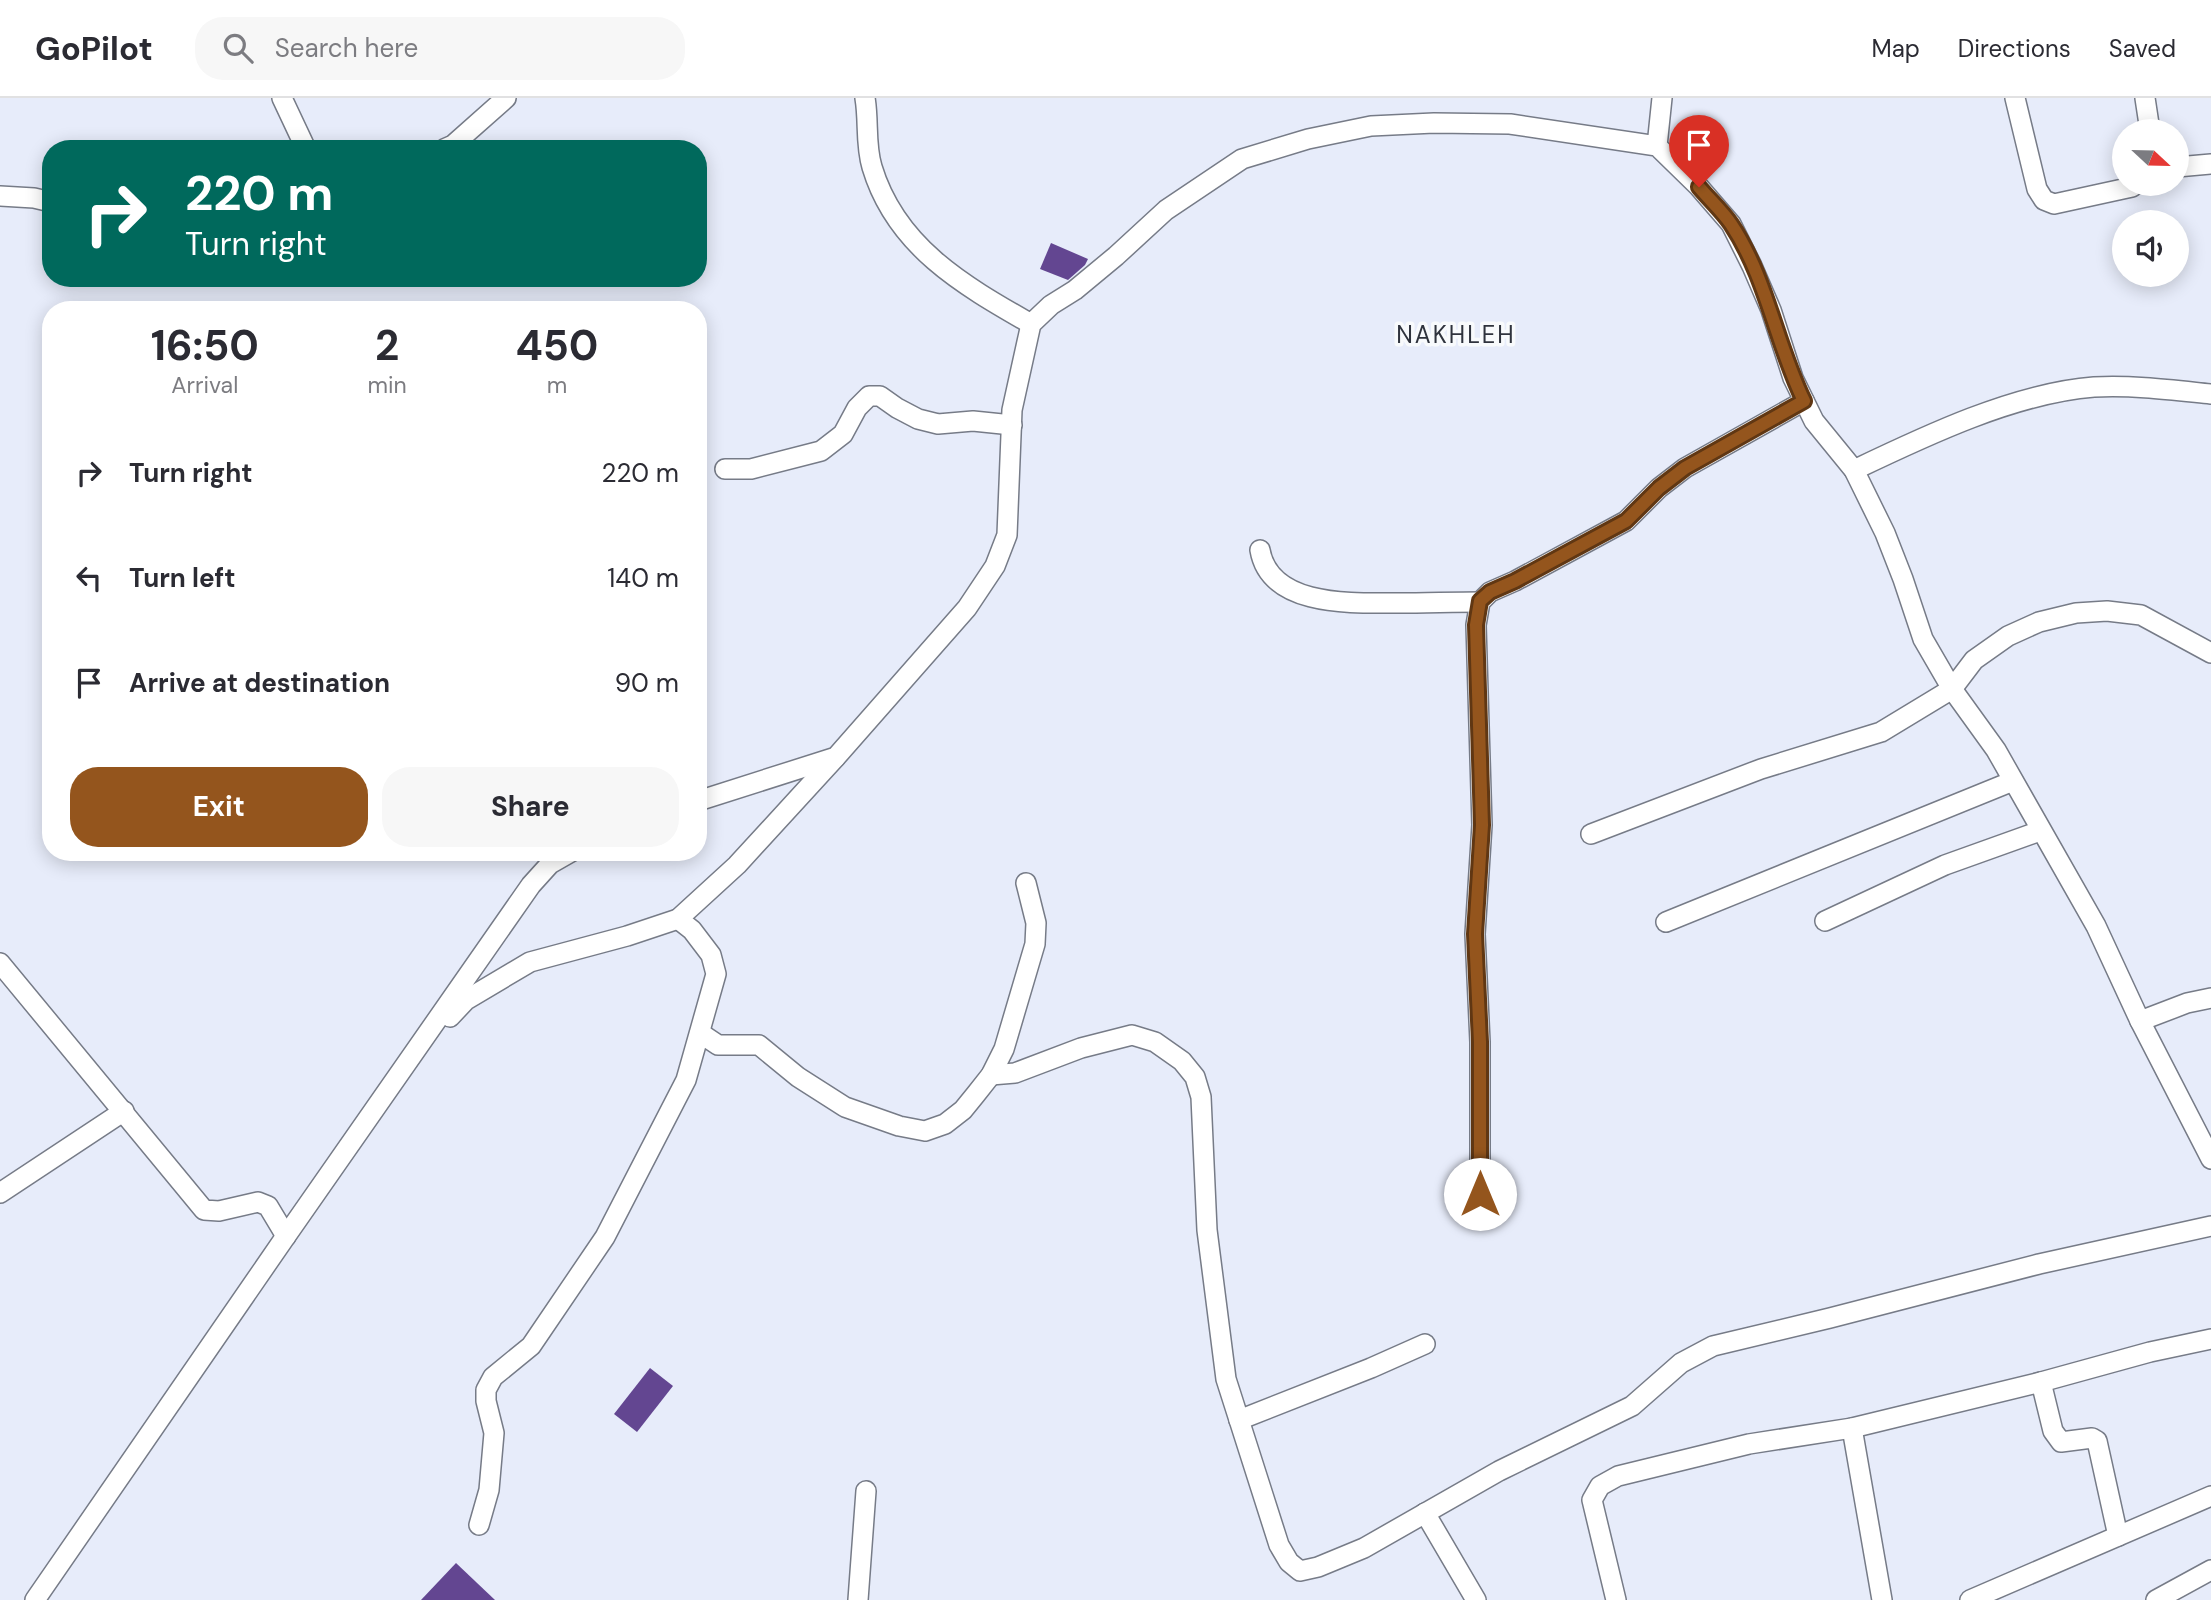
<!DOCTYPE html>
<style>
body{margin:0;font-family:"DM Sans",sans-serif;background:#f7f7f7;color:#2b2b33;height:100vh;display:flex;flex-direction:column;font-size:26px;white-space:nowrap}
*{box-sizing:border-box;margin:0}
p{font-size:23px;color:#7c7c81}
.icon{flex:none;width:38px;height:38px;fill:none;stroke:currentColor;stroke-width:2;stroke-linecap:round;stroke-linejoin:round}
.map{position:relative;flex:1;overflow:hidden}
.side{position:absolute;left:42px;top:203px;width:665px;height:560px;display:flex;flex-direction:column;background:#fff;border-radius:28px;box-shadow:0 4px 18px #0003}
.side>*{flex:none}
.banner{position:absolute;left:42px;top:42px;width:665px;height:147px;border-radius:28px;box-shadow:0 4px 18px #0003;background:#00695c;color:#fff;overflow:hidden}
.needle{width:46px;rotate:112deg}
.buttons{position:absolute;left:2112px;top:21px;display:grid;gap:14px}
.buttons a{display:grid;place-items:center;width:77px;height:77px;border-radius:50%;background:#fff;box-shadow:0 4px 18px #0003;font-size:35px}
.pin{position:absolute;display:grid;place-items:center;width:60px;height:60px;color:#fff;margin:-72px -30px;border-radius:50% 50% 50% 0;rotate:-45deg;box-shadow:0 0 7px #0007}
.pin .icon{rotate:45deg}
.me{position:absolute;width:77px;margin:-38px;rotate:0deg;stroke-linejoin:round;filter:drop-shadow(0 0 5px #0008)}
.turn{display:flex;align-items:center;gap:24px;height:147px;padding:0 28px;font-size:32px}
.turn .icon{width:91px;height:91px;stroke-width:2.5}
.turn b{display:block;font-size:49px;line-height:60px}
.eta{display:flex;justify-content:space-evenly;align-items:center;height:119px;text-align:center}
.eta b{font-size:42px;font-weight:700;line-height:49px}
.button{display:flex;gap:14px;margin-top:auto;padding:14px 28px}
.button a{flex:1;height:80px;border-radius:28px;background:#94551d;color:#fff;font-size:28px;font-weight:700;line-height:80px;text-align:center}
.button a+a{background:#f7f7f7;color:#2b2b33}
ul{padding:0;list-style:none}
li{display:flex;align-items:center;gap:21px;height:105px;padding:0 28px}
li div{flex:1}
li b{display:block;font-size:26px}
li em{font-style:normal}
header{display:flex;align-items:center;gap:42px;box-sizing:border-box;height:98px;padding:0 35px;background:#fff;border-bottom:2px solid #e1e1e2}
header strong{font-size:33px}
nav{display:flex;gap:38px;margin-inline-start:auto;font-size:24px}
.search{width:490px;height:63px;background:#f7f7f7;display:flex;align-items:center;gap:18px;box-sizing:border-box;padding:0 24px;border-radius:28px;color:#7c7c81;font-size:26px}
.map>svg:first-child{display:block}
</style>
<header>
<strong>GoPilot</strong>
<div class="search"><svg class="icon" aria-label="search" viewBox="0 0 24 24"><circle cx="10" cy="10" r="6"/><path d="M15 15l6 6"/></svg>Search here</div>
<nav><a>Map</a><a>Directions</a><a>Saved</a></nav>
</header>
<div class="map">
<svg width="2211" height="1502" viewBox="0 0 2211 1502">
<rect width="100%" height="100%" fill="#e7ecfa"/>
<g fill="#634691">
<path d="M1051,145L1088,161L1085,167L1068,182L1040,171Z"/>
<path d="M650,1270L673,1288L637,1334L614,1316Z"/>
<path d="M456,1465L495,1502H421Z"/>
</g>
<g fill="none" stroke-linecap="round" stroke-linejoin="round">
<g stroke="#767b87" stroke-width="22">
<g id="minor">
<path d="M282,0L306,51"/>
<path d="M865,0C869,23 865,46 872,69C896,149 963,187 1031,226"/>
<path d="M2015,0L2037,91L2044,102L2054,106L2132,89L2136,86"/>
<path d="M2145,0L2150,33"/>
<path d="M1657,48L1662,0"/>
<path d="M444,51L453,47L506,0"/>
<path d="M2177,69L2211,66"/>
<path d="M0,98L34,100L51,104"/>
<path d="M725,371H751L821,353L843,336L857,310L869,298H880L897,310L918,321L938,326L973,323L1012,327"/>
<path d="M1854,372C1925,338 2015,295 2094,289C2134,287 2172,292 2211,296"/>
<path d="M1260,452C1270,510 1354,505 1399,505C1426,505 1453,504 1480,504"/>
<path d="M698,703L836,659L967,510L995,468L1007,437L1012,312L1031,226L1051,207L1075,192L1116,158L1166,112L1242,61L1308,41L1371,28L1434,25L1510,26L1657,48L1699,89L1731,126L1752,168L1771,212L1793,280L1814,323L1854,372L1885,435L1903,481L1923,541L1952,591L1996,652L2096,828L2140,923L2211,1061"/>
<path d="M1591,736L1761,671L1881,634L1952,591L1974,562L2008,538L2039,524L2076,515L2107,513L2141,517L2211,555"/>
<path d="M1825,823L1945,767L2040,733"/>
<path d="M1666,824L2013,683"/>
<path d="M0,865L204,1112L219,1113L258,1104L268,1108L286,1138"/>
<path d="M450,919L466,902L530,864L627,838L678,821L737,767L835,660"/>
<path d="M2140,923L2187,905L2211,900"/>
<path d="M700,935L718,947H759L798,979L845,1009L899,1028L925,1033L945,1026L963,1012L976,996L991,977L1004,951L1035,846L1036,825L1026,785"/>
<path d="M991,977L1015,975L1081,950L1132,937L1155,944L1182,963L1195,979L1201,999L1207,1132L1226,1281L1279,1447L1289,1464L1300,1473L1318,1469L1364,1450L1499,1373L1632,1308L1681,1265L1713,1248L1830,1220L2039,1166L2211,1128"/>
<path d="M0,1095L124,1013"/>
<path d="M1480,1096V944L1475,836L1482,727L1476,527L1480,504L1490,494L1515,483L1626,423L1659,390L1685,370L1804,303"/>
<path d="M2041,1284L2053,1333L2061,1344L2092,1340L2097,1343L2118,1438"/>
<path d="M1239,1322L1371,1270L1425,1246"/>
<path d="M1852,1330L1882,1502"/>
<path d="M1425,1415L1476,1502"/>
<path d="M479,1427L489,1392L494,1335L486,1303V1292L493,1279L531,1248L605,1139L686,982L716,876L711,857L692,832L678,821"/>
<path d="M35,1502L286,1138L531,787L550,766L571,754"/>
<path d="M858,1502L866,1393"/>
<path d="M1616,1502L1592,1402L1600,1388L1618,1378L1749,1346L1852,1330L2041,1284L2150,1254L2211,1241"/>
<path d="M1970,1502L2211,1398"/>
<path d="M2156,1502L2211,1472"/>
</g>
</g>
<use href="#minor" stroke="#fff" stroke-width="19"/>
</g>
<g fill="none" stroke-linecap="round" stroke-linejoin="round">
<g stroke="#603713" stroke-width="18">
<path id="route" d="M1480,1096V944L1475,836L1482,727L1476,527L1480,503L1490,494L1515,483L1626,423L1659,390L1685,370L1804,303C1776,246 1767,180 1731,126C1722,113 1709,101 1699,89"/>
</g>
<use href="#route" stroke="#94551d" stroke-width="12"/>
</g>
<g text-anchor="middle" stroke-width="7" stroke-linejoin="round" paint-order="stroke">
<g font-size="24" letter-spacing="2" fill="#2f333d" stroke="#f8fafc">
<text x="1456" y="245">NAKHLEH</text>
</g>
</g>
</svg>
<div class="buttons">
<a><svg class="needle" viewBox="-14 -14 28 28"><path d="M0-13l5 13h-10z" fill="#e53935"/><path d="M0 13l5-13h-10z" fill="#7c7c81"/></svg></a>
<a><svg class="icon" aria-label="sound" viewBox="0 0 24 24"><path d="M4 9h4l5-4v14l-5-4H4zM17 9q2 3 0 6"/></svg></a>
</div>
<div class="pin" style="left:1699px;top:89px;background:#d93025"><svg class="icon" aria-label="arrive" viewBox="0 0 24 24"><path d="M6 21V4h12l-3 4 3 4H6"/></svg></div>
<svg class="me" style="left:1480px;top:1096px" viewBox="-20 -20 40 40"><circle r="19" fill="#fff"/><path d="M0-13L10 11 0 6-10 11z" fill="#94551d"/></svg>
<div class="banner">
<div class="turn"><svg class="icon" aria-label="right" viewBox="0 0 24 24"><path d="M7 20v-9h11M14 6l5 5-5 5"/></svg><div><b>220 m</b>Turn right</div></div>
</div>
<section class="side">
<div class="eta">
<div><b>16:50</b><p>Arrival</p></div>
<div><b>2</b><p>min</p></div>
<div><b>450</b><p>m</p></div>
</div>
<ul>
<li><svg class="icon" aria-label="right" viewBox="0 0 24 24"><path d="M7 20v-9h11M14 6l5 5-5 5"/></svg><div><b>Turn right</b></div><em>220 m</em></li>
<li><svg class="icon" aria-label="left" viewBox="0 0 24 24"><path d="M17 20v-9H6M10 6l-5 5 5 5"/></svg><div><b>Turn left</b></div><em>140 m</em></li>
<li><svg class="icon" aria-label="arrive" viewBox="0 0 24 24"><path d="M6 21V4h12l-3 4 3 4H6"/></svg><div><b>Arrive at destination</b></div><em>90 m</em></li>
</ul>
<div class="button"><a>Exit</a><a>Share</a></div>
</section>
</div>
